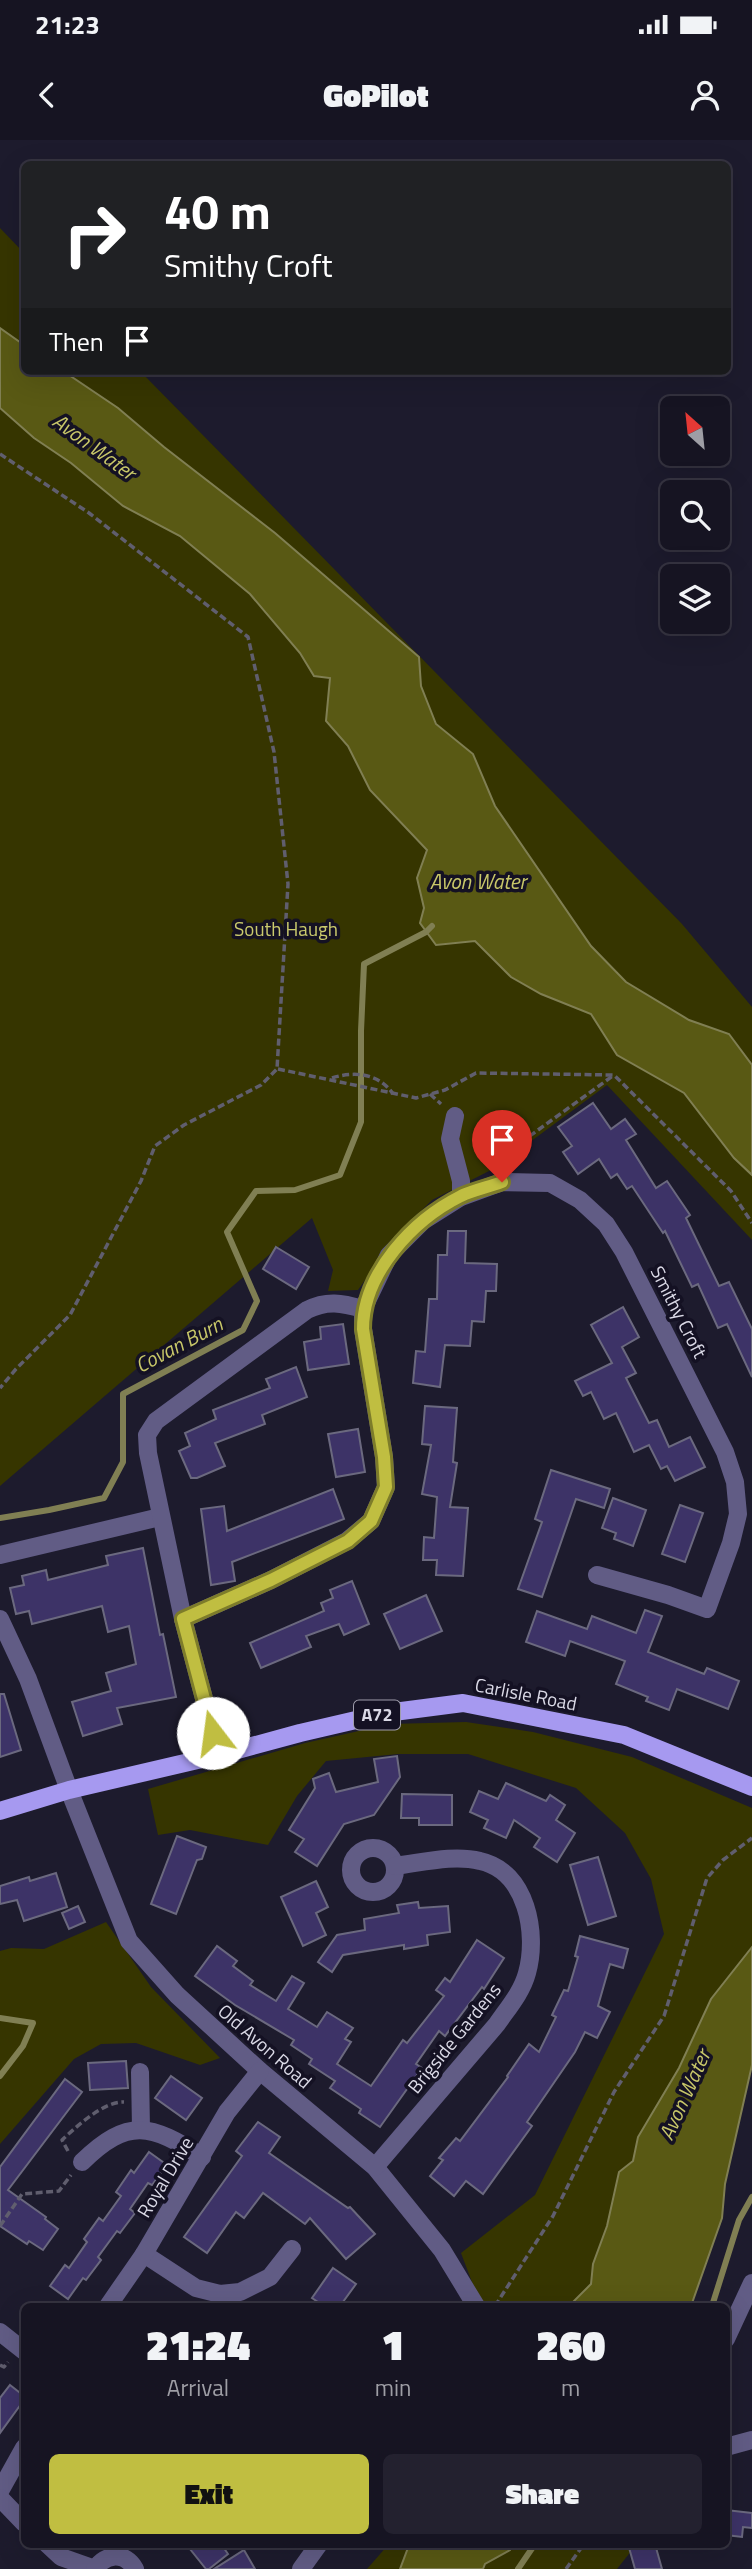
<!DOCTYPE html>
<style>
body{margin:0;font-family:"Titillium Web",sans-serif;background:#23212f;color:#f1f3f6;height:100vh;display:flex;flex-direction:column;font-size:26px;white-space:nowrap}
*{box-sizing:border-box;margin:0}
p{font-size:23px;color:#9e9ea5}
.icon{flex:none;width:38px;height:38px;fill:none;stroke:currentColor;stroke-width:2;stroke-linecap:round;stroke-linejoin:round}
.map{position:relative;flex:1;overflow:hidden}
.details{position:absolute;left:21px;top:2163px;width:709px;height:245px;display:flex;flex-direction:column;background:#161422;border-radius:10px;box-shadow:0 7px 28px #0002,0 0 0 2px #353340}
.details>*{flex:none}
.banner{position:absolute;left:21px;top:21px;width:710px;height:214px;border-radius:10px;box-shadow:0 7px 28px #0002,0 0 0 2px #353340;background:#202124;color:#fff;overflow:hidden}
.needle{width:46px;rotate:333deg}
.tools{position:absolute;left:660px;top:256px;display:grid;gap:14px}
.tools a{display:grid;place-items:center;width:70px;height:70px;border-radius:10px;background:#161422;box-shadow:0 7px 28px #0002,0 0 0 2px #353340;font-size:35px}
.pin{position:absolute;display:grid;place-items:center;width:60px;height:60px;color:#fff;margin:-72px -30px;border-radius:50% 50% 50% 0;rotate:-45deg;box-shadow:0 0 7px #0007}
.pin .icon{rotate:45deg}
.me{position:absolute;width:77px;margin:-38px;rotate:345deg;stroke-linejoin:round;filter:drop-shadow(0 0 5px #0008)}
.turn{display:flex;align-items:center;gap:24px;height:147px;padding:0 28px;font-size:32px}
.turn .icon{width:91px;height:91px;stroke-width:2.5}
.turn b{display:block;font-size:49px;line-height:60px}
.then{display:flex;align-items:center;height:66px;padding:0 28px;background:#0003;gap:14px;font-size:26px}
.eta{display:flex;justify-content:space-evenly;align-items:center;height:119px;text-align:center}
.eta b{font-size:42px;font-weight:800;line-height:49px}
.cta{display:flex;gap:14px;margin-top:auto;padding:14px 28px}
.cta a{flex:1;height:80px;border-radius:10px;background:#c0be41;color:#111;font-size:28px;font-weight:800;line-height:80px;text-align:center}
.cta a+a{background:#23212f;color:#f1f3f6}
.status{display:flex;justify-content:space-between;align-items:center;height:49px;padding:0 35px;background:#161422;direction:ltr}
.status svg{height:19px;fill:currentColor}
header{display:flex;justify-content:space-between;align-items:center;height:91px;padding:0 28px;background:#161422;font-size:32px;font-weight:800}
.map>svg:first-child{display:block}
</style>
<div class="status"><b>21:23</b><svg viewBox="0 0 49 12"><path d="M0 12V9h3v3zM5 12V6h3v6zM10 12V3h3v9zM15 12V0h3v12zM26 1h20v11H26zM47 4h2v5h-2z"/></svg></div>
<header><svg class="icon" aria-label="back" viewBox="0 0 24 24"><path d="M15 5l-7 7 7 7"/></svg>GoPilot<svg class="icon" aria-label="person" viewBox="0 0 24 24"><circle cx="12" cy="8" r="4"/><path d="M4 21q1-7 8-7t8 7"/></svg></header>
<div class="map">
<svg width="752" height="2429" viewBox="0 0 752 2429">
<rect width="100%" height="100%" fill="#1d1b2d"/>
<g fill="#363500">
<path d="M0,88L24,113V231H140L682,784L752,867V1100L607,945L495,1028L432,1060L396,1096L358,1150L328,1151L333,1130L312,1078L0,1346Z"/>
<path d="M466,1582L533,1592L632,1617L752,1668V1807L711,1859L679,1928L638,1997L633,2021L619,2032L607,2086L593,2124L591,2145L569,2166H481L461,2113L535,2055L664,1794L651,1739L625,1693L576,1648L468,1614H398L326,1621L297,1656L268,1705L190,1690L158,1695L148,1649L305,1603L390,1584Z"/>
<path d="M106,1782L151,1847L220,1918L200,1925L136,1903L101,1904L74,1919L0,2004V1811L11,1808L44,1809Z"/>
<path d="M388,2405H636L617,2429H367Z"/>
</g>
<g fill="#595914" stroke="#807f53" stroke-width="2">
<path d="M0,188L24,205V231H63L118,268L164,307L275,393L419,517L421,546L436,584L473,614L495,666L591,806L626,842L689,880L729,894L752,925V1035L734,1018L684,953L617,915L591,874L541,854L511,837L475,801L436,805L420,783L424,768L417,738L427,710L370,650L348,606L326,581L330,538L314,536L300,513L250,454L180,396L123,366L71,323L34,298L0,268Z"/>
<path d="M752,1807V1925L725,2044L722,2078L691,2166H569L591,2144L593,2124L607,2086L619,2032L633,2021L638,1997L679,1928L711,1859Z"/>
<path d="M409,2405V2404L511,2405L510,2410L485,2424L483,2429H400Z"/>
</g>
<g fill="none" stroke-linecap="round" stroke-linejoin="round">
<g stroke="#807f53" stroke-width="6">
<path d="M0,1378L49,1370L104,1358L123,1322V1254L243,1190L257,1161L227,1092L256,1051L295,1050L340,1035L361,982V891L364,824L426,792L432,786"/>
<path d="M0,1878L33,1883L23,1906L0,1936"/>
<path d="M712,2166L739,2080L752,2057"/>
<path d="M518,2429L535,2404"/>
</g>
</g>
<g fill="#3d3367" stroke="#6b697f" stroke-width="2">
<path d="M593,963L611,989L625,979L636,994L626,1000L656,1048L667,1041L690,1075L686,1078L719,1146L729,1142L752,1189V1237L727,1184L718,1188L698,1144L692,1147L665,1091L663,1093L632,1046L627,1049L617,1034L611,1038L599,1019L578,1034L563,1012L572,1006L558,987Z"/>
<path d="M448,1091H466L465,1123L497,1124L496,1151H486L484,1182L472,1181L470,1206L445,1205L440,1247L413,1243L416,1211L425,1212L429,1159H437L438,1115H447Z"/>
<path d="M276,1107L309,1127L296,1149L263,1129Z"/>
<path d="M623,1167L639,1197L622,1207L636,1233L626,1238L649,1283L657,1280L669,1307L690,1297L705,1327L675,1341L667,1326L661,1329L649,1305L634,1312L616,1273L604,1279L591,1252L583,1256L575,1241L612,1223L591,1185Z"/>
<path d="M343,1184L349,1224L308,1230L304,1202L321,1199L320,1187Z"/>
<path d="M296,1227L307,1257L262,1275L265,1284L215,1303L225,1326L197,1338H191L179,1311L190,1306L185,1293L216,1279L213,1270L270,1248L266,1239Z"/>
<path d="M425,1266L457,1268L453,1322L457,1323L450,1367L468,1368L463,1436L436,1435L437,1420H423L424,1397L434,1398L437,1357L422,1354L431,1305L422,1304Z"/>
<path d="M358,1289L365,1332L336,1337L328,1294Z"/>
<path d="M551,1330L610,1349L604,1368L576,1359L542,1457L518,1449L542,1382L535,1379Z"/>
<path d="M333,1349L344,1379L232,1422L235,1441L211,1445L201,1369L224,1366L227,1391Z"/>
<path d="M613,1358L646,1370L633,1406L614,1399L616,1393L602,1388Z"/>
<path d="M680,1365L703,1373L685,1422L662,1414Z"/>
<path d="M143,1408L160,1495L163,1494L176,1557L117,1568L122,1584L83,1596L72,1562L111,1551L106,1533L136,1524L129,1486L108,1492L102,1466L32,1484L29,1471L16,1474L10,1448L24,1445L22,1436L46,1430L48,1440L108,1425L106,1416Z"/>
<path d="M352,1441L369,1484L344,1495L339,1484L306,1496L311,1507L261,1528L250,1503L324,1471L321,1463L333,1458L330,1450Z"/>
<path d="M426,1455L442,1491L400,1509L384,1474Z"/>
<path d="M645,1470L662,1476L648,1512L704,1534L707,1528L739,1541L728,1569L677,1549L669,1570L646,1561L648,1557L616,1544L625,1521L570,1501L565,1516L526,1502L537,1471L587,1489L592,1476L636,1493Z"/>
<path d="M0,1554H4L21,1610L0,1617Z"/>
<path d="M397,1616L400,1637L374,1675L344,1684L317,1726L295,1712L304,1699L289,1690L315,1648L313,1639L329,1633L336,1652L378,1642L374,1619Z"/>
<path d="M506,1643L546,1661L550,1655L565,1665L556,1680L575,1693L557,1722L534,1707L540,1698L514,1680L506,1698L484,1688L488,1680L470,1672L479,1651L498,1659Z"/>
<path d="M402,1654L452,1655V1685H419V1678H401Z"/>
<path d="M177,1696L206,1707L202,1719L197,1720L176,1774L151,1764Z"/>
<path d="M598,1717L616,1776L588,1785L570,1725Z"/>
<path d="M56,1733L67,1767L24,1781L17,1760L0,1764V1746L29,1737L30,1741Z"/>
<path d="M316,1741L328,1767L316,1773L326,1795L303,1806L281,1757Z"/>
<path d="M418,1762L419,1768L448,1766L450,1792L427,1795L428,1805L404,1809V1805L343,1815L332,1832L318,1822L337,1795L365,1790L364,1779L399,1773L397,1765Z"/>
<path d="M78,1766L85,1782L69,1789L62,1773Z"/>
<path d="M580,1796L628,1809L623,1828L610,1824L598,1866L610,1872L597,1898L585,1892L575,1912L527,1982L532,1986L483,2054L466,2041L454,2056L430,2036L443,2020L439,2018L456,1998L460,2001L508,1937L507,1936L529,1904L539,1912L556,1877L552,1875L564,1850L568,1851L578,1817L575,1816Z"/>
<path d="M477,1800L504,1818L484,1849L482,1847L445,1896L439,1891L416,1924L422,1928L380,1987L359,1973L361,1969L330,1948L335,1941L309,1924L312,1919L291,1905L294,1900L235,1865L195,1836L217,1806L237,1821L233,1826L253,1841L250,1845L276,1861L292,1836L304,1843L288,1869L317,1887L327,1872L353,1888L345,1899L351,1902L337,1924L371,1946L403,1900L407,1903L444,1856L436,1850L445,1838L450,1842Z"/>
<path d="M126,1921L128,1948L90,1950L88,1923Z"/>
<path d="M171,1936L202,1958L186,1980L155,1958Z"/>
<path d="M65,1939L82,1952L8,2050L46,2077L45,2079L58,2089L43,2110L29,2101L27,2104L0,2086V2027Z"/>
<path d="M258,1982L280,1997L269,2013L348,2068L350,2067L375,2094L346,2119L310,2078L305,2084L263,2053L244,2078L236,2072L207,2113L184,2097L242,2016L236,2011Z"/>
<path d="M149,2012L167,2025L152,2045L148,2043L130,2069L135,2073L120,2093L117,2091L98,2117L101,2120L86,2140L83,2138L68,2159L50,2146L65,2125L69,2128L87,2102L84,2099L99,2078L103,2081L121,2056L116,2052L131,2030L134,2033Z"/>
<path d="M333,2128L356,2144L340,2166H324L312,2158Z"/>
<path d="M10,2245L24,2256V2260L0,2293V2258Z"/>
<path d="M726,2370L752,2373V2388L743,2387L742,2397L726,2395Z"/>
<path d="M186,2404H221L228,2414L209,2429H206Z"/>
<path d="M628,2404H655L662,2429H635Z"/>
<path d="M244,2410L255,2429H214Z"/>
</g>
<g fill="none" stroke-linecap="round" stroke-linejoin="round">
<g stroke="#605e6e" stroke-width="3.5" stroke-dasharray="7 3.5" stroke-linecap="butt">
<path d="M0,314L89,373L248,497L274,612L288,744L277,929L261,945L184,985L155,1006L141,1041L70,1175L16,1229L0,1248"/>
<path d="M278,929L416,958L445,950L476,933L614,935L731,1051L752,1083"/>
<path d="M332,938C354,931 379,933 393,954"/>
<path d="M430,954L441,964"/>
<path d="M487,1027L614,935"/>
<path d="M68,2011L62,2000C76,1987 104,1961 124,1962"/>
<path d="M0,2086L22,2054L59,2051L71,2035"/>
<path d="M495,2166L553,2076L614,1952L664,1876L707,1738L723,1720L752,1698"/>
<path d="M0,2225L4,2227L8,2222"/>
<path d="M566,2429L584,2404"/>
</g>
<g stroke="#615c85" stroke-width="18">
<path d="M455,976L450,999L461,1041V1057"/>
<path d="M0,1415L160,1377"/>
<path d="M0,1479L28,1539L69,1650L129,1801L177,1855L260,1931L375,2027L442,2110L476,2166"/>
<path d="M183,1479L271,1440L347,1401L371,1381L386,1347L384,1317L363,1189V1169"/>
<path d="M219,1615L183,1479L148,1313L147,1295L156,1281L307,1170C327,1160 342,1163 363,1169L389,1115L423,1081L461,1057L502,1042L550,1043L580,1060L606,1084L624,1112L725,1312L735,1342L738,1374L731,1403L707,1469L668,1455L597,1435"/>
<circle cx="373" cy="1730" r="22"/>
<path d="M140,1932L141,1989"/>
<path d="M82,2022C128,1977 151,1984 202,2017"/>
<path d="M375,2027L497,1884C508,1868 522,1852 527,1833C538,1794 527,1731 480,1721C453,1714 421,1723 395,1726"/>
<path d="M144,2114L196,2148L220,2154L240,2152L270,2137L292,2109"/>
<path d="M108,2166L144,2114L227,1972L260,1931"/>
<path d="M0,2192L24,2211"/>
<path d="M726,2199L752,2143"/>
<path d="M726,2307L752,2300"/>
<path d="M0,2351L24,2308"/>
<path d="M0,2358L24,2383"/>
<path d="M47,2404L61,2417L95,2429"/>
<path d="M95,2429C106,2413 125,2412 135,2429"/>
<path d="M301,2429L319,2404"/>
</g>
<path stroke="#a699f0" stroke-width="18" d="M0,1671L69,1650L219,1615L300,1593L386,1573L463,1563L624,1595L752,1647"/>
</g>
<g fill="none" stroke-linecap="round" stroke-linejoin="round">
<g stroke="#7d7c2a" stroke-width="18">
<path id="route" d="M213,1593L183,1479L271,1440L348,1401L371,1381L386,1347L384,1317L363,1189C363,1133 413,1080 461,1056C474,1050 489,1047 502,1042"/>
</g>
<use href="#route" stroke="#c0be41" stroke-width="12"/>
</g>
<g text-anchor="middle" stroke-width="7" stroke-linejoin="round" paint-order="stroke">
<rect fill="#141123" stroke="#9f9dac" stroke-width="2" x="354" y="1560.5" width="46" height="29" rx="5"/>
<g font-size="18" font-weight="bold" fill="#dad9e6">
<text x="377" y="1581">A72</text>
</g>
<g font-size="19" fill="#cbcb6d" stroke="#141123">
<text x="286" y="796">South Haugh</text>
</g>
<g font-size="19" fill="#dad9e6" stroke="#141123">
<text transform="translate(679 1172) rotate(63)" y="7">Smithy Croft</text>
<text transform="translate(526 1554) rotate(11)" y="7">Carlisle Road</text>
<text transform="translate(454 1898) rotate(-51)" y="7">Brigside Gardens</text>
<text transform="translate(265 1906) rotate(41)" y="7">Old Avon Road</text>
<text transform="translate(165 2037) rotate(-59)" y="7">Royal Drive</text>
</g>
<g font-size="21" font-style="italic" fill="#c8c769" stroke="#141123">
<text transform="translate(94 307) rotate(36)" y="7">Avon Water</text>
<text x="478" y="749">Avon Water</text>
<text transform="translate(179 1205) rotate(-28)" y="7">Covan Burn</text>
<text transform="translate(685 1955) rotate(-66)" y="7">Avon Water</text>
</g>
</g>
</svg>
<div class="tools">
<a><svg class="needle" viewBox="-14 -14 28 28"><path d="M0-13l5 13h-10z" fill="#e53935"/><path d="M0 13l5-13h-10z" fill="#9e9ea5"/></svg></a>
<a><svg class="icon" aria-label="search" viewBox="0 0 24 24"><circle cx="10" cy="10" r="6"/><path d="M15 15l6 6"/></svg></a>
<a><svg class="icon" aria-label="layers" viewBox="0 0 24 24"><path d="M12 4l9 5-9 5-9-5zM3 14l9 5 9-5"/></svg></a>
</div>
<div class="pin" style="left:502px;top:1042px;background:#d93025"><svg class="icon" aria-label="arrive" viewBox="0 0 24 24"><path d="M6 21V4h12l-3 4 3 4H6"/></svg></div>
<svg class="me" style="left:213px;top:1593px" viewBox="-20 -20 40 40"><circle r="19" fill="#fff"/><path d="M0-13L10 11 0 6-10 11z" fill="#c0be41"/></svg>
<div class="banner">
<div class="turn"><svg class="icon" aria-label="right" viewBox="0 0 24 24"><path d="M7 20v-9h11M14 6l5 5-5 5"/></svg><div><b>40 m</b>Smithy Croft</div></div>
<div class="then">Then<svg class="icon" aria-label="arrive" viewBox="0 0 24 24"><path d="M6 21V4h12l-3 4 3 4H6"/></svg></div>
</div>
<section class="details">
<div class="eta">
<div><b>21:24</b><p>Arrival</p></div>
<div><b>1</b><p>min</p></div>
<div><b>260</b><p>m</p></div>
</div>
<div class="cta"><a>Exit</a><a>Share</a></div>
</section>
</div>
